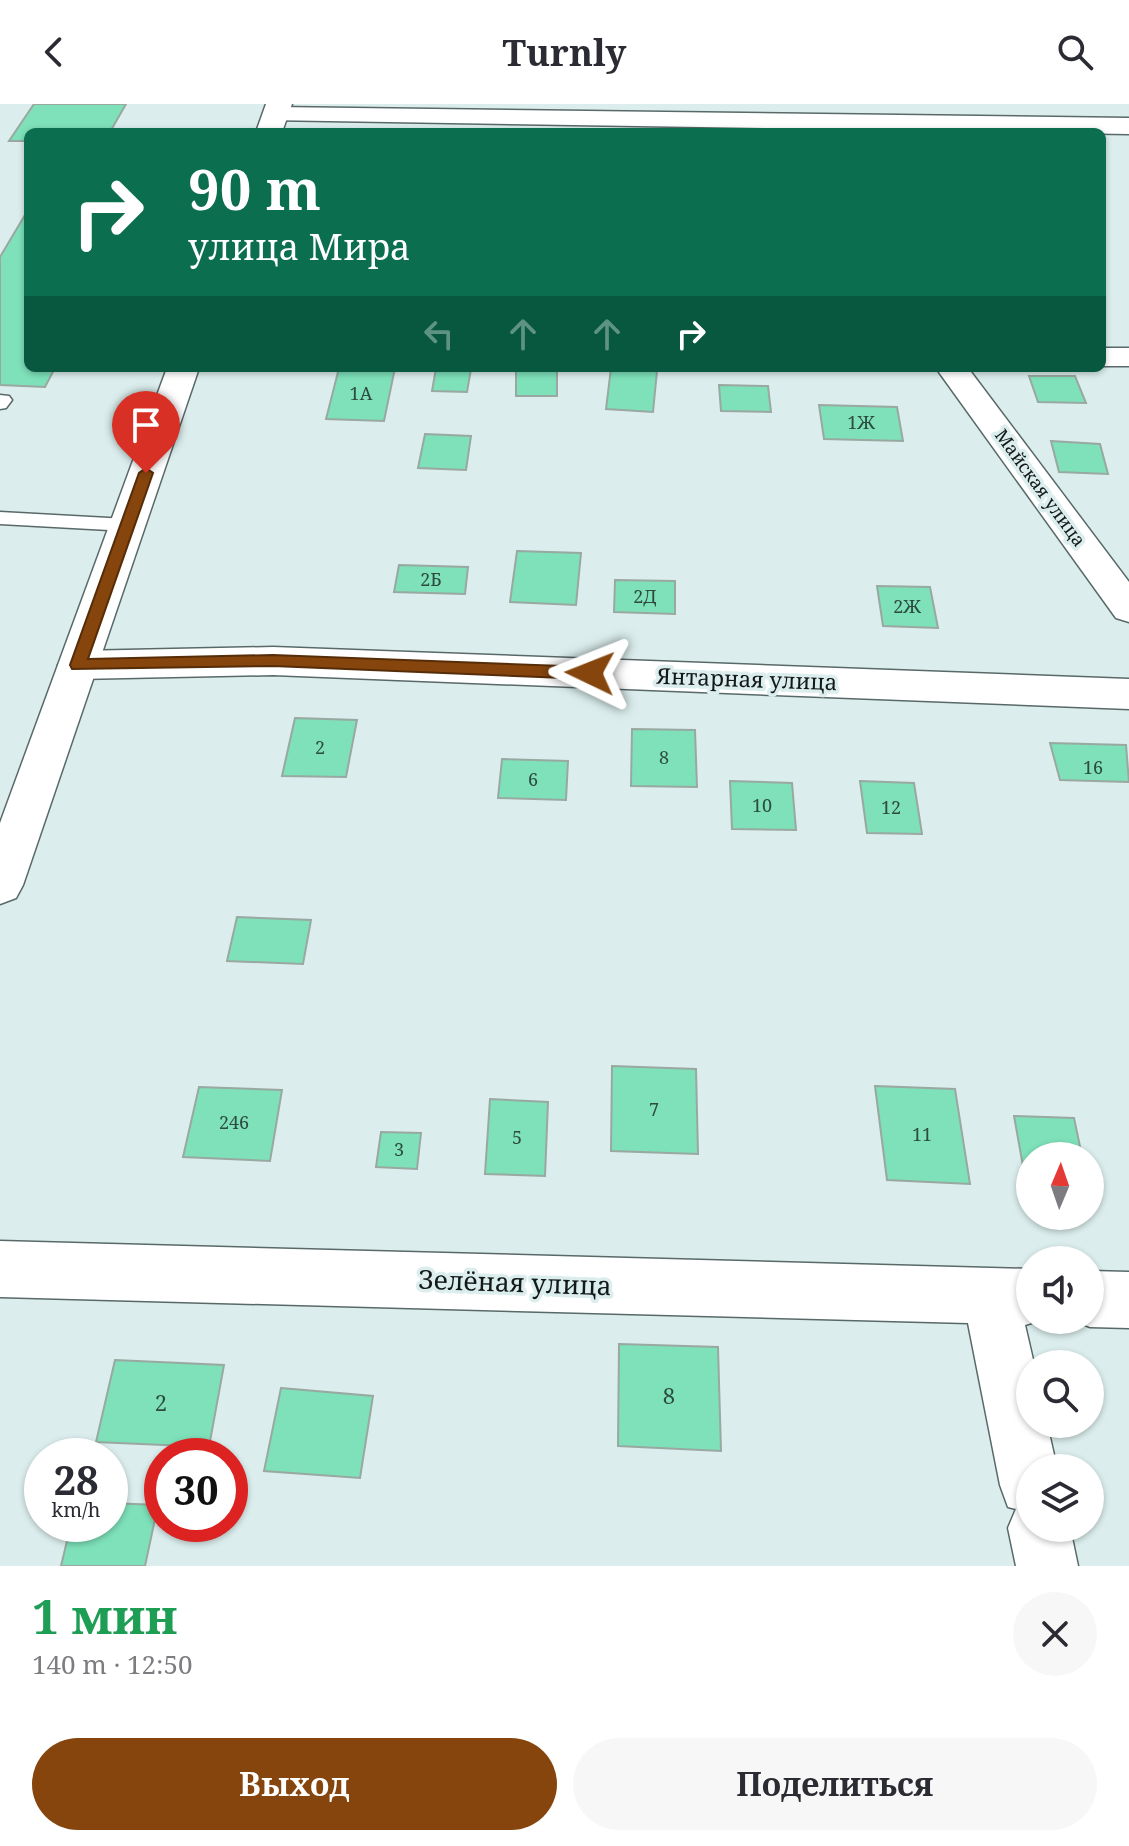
<!DOCTYPE html>
<html lang="ru">
<meta charset="utf-8">
<style>
body{margin:0;font-family:"Noto Serif",serif;background:#f7f7f7;color:#2b2b33;height:100vh;display:flex;flex-direction:column;font-size:30px;white-space:nowrap}
*{box-sizing:border-box;margin:0}
p{font-size:26px;color:#7c7c81}
.icon{flex:none;width:44px;height:44px;fill:none;stroke:currentColor;stroke-width:2;stroke-linecap:round;stroke-linejoin:round}
.map{position:relative;height:1462px;overflow:hidden}
.panel{display:flex;flex-direction:column;background:#fff;flex:1}
.panel>*{flex:none}
.banner{position:absolute;left:24px;top:24px;width:1082px;height:244px;border-radius:12px;box-shadow:0 2px 6px #0004;background:#0b6e4f;color:#fff;overflow:hidden}
.needle{width:52px;rotate:2deg}
.fabs{position:absolute;left:1016px;top:1038px;display:grid;gap:16px}
.fabs a{display:grid;place-items:center;width:88px;height:88px;border-radius:50%;background:#fff;box-shadow:0 2px 6px #0004;font-size:40px}
.speed{position:absolute;left:24px;top:1334px;display:flex;gap:16px;font-size:40px;font-weight:700;text-align:center}
.speed>*{display:grid;place-content:center;width:104px;height:104px;border-radius:50%;background:#fff;box-shadow:0 2px 6px #0004;line-height:1}
.speed small{font-size:20px;font-weight:400}
.speed .limit{border:12px solid #d22;background:#fff;color:#111}
.pin{position:absolute;display:grid;place-items:center;width:68px;height:68px;color:#fff;margin:-82px -34px;border-radius:50% 50% 50% 0;rotate:-45deg;box-shadow:0 0 8px #0007}
.pin .icon{rotate:45deg}
.me{position:absolute;width:88px;margin:-44px;rotate:272deg;stroke-linejoin:round;filter:drop-shadow(0 0 6px #0008)}
.turn{display:flex;align-items:center;gap:28px;height:168px;padding:0 32px;font-size:36px}
.turn .icon{width:104px;height:104px;stroke-width:2.5}
.turn b{display:block;font-size:56px;line-height:68px}
.lanes{display:flex;align-items:center;height:76px;padding:0 32px;background:#0003;justify-content:center;gap:40px;direction:ltr}
.lanes .off{opacity:.35}
.round{display:grid;place-items:center;flex:none;width:84px;height:84px;border-radius:42px;background:#f7f7f7}
.overview{display:flex;align-items:center;justify-content:space-between;height:136px;padding:0 32px}
h1{font-size:48px;font-weight:700;line-height:60px;color:#1e9e55}
.button{display:flex;gap:16px;margin-top:auto;padding:16px 32px}
.button a{flex:1;height:92px;border-radius:48px;background:#85450d;color:#fff;font-size:32px;font-weight:700;line-height:92px;text-align:center}
.button a+a{background:#f7f7f7;color:#2b2b33}
header{display:flex;justify-content:space-between;align-items:center;height:104px;padding:0 32px;background:#fff;font-size:36px;font-weight:700}
.map>svg:first-child{display:block}
</style>
<header><svg class="icon" aria-label="back" viewBox="0 0 24 24"><path d="M15 5l-7 7 7 7"/></svg>Turnly<svg class="icon" aria-label="search" viewBox="0 0 24 24"><circle cx="10" cy="10" r="6"/><path d="M15 15l6 6"/></svg></header>
<div class="map">
<svg width="1129" height="1462" viewBox="0 0 1129 1462">
<rect width="100%" height="100%" fill="#dbeeed"/>
<g fill="#7ee1ba" stroke="#99a8a1" stroke-width="2">
<path d="M34,0H126L110,28H28V37H9Z"/>
<path d="M28,106V264H55L45,283L0,281V153Z"/>
<path d="M339,264H395L384,317L326,315Z"/>
<path d="M436,264L471,265L467,288L432,287Z"/>
<rect x="516" y="264" width="41" height="28"/>
<path d="M611,264L657,267L653,308L606,305Z"/>
<path d="M1029,272H1075L1086,299L1038,298Z"/>
<path d="M719,281L768,282L771,308L721,307Z"/>
<path d="M819,301L897,303L903,337L824,335Z"/>
<path d="M425,330L471,332L466,366L418,364Z"/>
<path d="M1051,337L1100,340L1108,370L1059,368Z"/>
<path d="M517,447L581,449L576,501L510,498Z"/>
<path d="M399,461L468,463L465,490L394,488Z"/>
<path d="M615,476L675,477V510L614,508Z"/>
<path d="M877,482L930,483L938,524L883,522Z"/>
<path d="M295,614L357,616L346,673L282,672Z"/>
<path d="M632,625L695,626L697,683L631,682Z"/>
<path d="M1050,639L1126,641L1129,678L1060,676Z"/>
<path d="M502,655L568,657L566,696L498,694Z"/>
<path d="M730,677L792,679L796,726L732,725Z"/>
<path d="M860,677L914,679L922,730L867,729Z"/>
<path d="M237,813L311,816L303,860L227,857Z"/>
<path d="M612,962L696,965L698,1050L611,1047Z"/>
<path d="M875,982L955,985L970,1080L887,1076Z"/>
<path d="M199,983L282,986L270,1057L183,1053Z"/>
<path d="M490,995L548,998L545,1072L485,1070Z"/>
<path d="M1014,1012L1074,1014L1082,1052H1030V1079H1026Z"/>
<path d="M381,1028L421,1029L417,1065L376,1063Z"/>
<path d="M619,1240L718,1243L721,1347L618,1342Z"/>
<path d="M115,1256L224,1261L209,1343L96,1338Z"/>
<path d="M281,1284L373,1292L360,1374L264,1367Z"/>
<path d="M110,1399L158,1401L145,1462H61L71,1420H110Z"/>
</g>
<g fill="none" stroke-linecap="round" stroke-linejoin="round">
<g stroke="#586968" stroke-width="3">
<g id="service">
<path d="M0,291L9,292L12,296L6,304L0,305Z"/>
<path d="M0,408L127,415L137,421L127,427L0,420Z"/>
</g>
</g>
<g stroke="#586968" stroke-width="3">
<g id="minor">
<path d="M276,3L1129,14V30L267,16L263,11L267,6Z"/>
<rect x="1102" y="244" width="27" height="18"/>
<path d="M936,264H968L1129,478V518L1116,514Z"/>
<path d="M273,543L1129,575V605L273,571L78,575L64,571L58,561L64,551L78,547Z"/>
<path d="M0,1137L1030,1165V1216H1042L1025,1221L1034,1260H1030V1320H1047L1057,1364H1030V1424H1070L1078,1462H1016L1008,1424L1016,1405L1008,1403L1000,1381L968,1219L0,1193Z"/>
<path d="M1090,1167L1129,1168V1224L1090,1223L1073,1216H1090Z"/>
</g>
</g>
<g stroke="#586968" stroke-width="3">
<g id="secondary">
<path d="M266,0H292L282,28H256Z"/>
<path d="M167,264H199L23,781L16,794L0,800V719Z"/>
</g>
</g>
<use href="#service" fill="#fff" fill-rule="evenodd"/>
<use href="#minor" fill="#fff" fill-rule="evenodd"/>
<use href="#secondary" fill="#fff" fill-rule="evenodd"/>
</g>
<path fill="#85450d" stroke="#562d08" stroke-width="2" d="M146,364L153,369L88,555L273,551L590,563L599,569L590,575L273,562L72,565L70,561L139,369Z"/>
<g text-anchor="middle" stroke-width="7" stroke-linejoin="round" paint-order="stroke">
<g font-size="18" fill="#2d4b40">
<text x="361" y="296">1А</text>
<text x="861" y="325">1Ж</text>
<text x="431" y="482">2Б</text>
<text x="645" y="499">2Д</text>
<text x="907" y="509">2Ж</text>
<text x="320" y="650">2</text>
<text x="664" y="660">8</text>
<text x="1093" y="670">16</text>
<text x="533" y="682">6</text>
<text x="762" y="708">10</text>
<text x="891" y="710">12</text>
<text x="654" y="1012">7</text>
<text x="234" y="1025">246</text>
<text x="922" y="1037">11</text>
<text x="517" y="1040">5</text>
<text x="399" y="1052">3</text>
</g>
<g font-size="18" fill="#121918" stroke="#dbeeed">
<text transform="translate(1040 384) rotate(54)" y="6">Майская улица</text>
</g>
<g font-size="22" fill="#121918" stroke="#dbeeed">
<text transform="translate(747 575) rotate(2)" y="8">Янтарная улица</text>
</g>
<g font-size="22" fill="#2d4b40">
<text x="669" y="1300">8</text>
<text x="161" y="1307">2</text>
</g>
<g font-size="26" fill="#121918" stroke="#dbeeed">
<text transform="translate(515 1179) rotate(2)" y="9">Зелёная улица</text>
</g>
</g>
</svg>
<div class="fabs">
<a><svg class="needle" viewBox="-14 -14 28 28"><path d="M0-13l5 13h-10z" fill="#e53935"/><path d="M0 13l5-13h-10z" fill="#7c7c81"/></svg></a>
<a><svg class="icon" aria-label="sound" viewBox="0 0 24 24"><path d="M4 9h4l5-4v14l-5-4H4zM17 9q2 3 0 6"/></svg></a>
<a><svg class="icon" aria-label="search" viewBox="0 0 24 24"><circle cx="10" cy="10" r="6"/><path d="M15 15l6 6"/></svg></a>
<a><svg class="icon" aria-label="layers" viewBox="0 0 24 24"><path d="M12 4l9 5-9 5-9-5zM3 14l9 5 9-5"/></svg></a>
</div>
<div class="speed"><div>28<small>km/h</small></div><div class="limit">30</div></div>
<div class="pin" style="left:146px;top:369px;background:#d93025"><svg class="icon" aria-label="arrive" viewBox="0 0 24 24"><path d="M6 21V4h12l-3 4 3 4H6"/></svg></div>
<svg class="me" style="left:590px;top:569px" viewBox="-20 -20 40 40"><path d="M0-17L14 15 0 8-14 15z" fill="#85450d" stroke="#fff" stroke-width="4"/></svg>
<div class="banner">
<div class="turn"><svg class="icon" aria-label="right" viewBox="0 0 24 24"><path d="M7 20v-9h11M14 6l5 5-5 5"/></svg><div><b>90 m</b>улица Мира</div></div>
<div class="lanes"><svg class="icon off" aria-label="left" viewBox="0 0 24 24"><path d="M17 20v-9H6M10 6l-5 5 5 5"/></svg><svg class="icon off" aria-label="ahead" viewBox="0 0 24 24"><path d="M12 20V5M6 11l6-6 6 6"/></svg><svg class="icon off" aria-label="ahead" viewBox="0 0 24 24"><path d="M12 20V5M6 11l6-6 6 6"/></svg><svg class="icon" aria-label="right" viewBox="0 0 24 24"><path d="M7 20v-9h11M14 6l5 5-5 5"/></svg></div>
</div>
</div>
<section class="panel">
<div class="overview"><div><h1>1 мин</h1><p>140 m · 12:50</p></div><a class="round"><svg class="icon" aria-label="close" viewBox="0 0 24 24"><path d="M6 6l12 12M18 6L6 18"/></svg></a></div>
<div class="button"><a>Выход</a><a>Поделиться</a></div>
</section>
